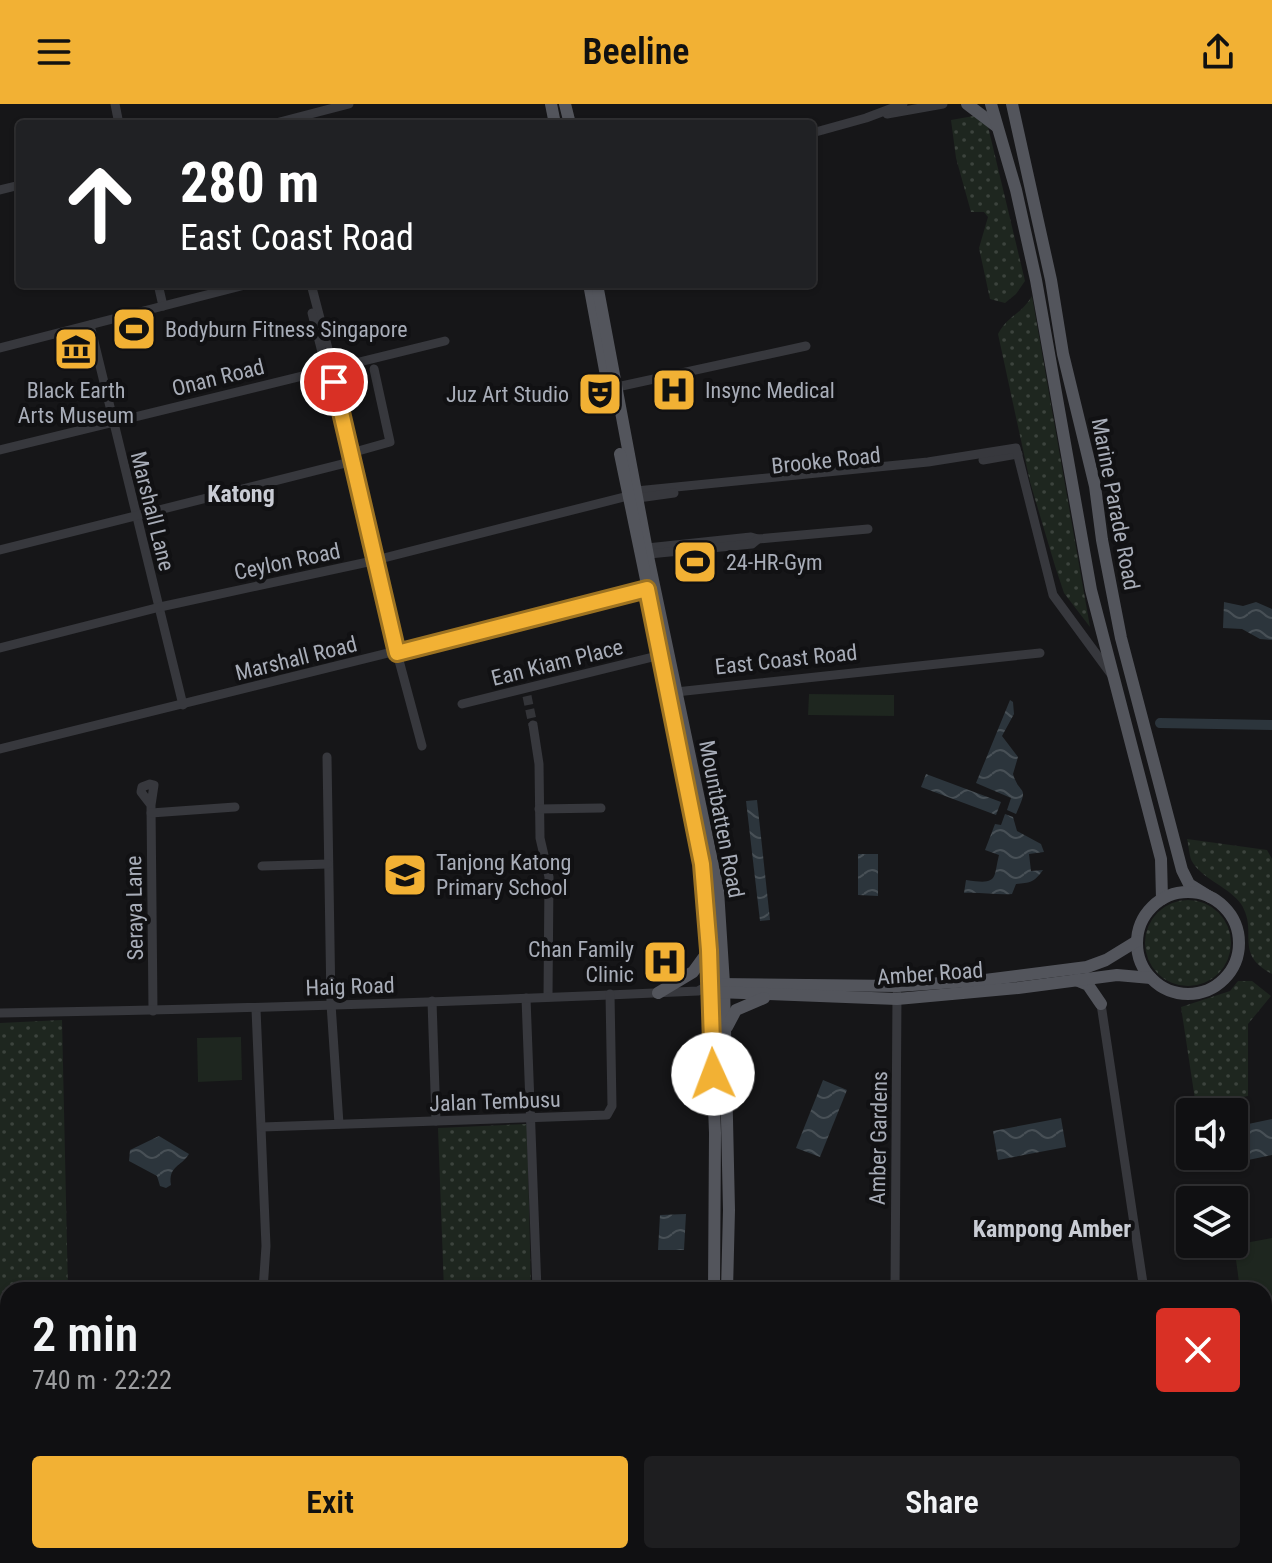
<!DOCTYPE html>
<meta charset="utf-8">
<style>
body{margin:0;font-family:"Roboto Condensed",sans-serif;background:#1e1e20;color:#f1f3f6;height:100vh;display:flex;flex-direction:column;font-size:30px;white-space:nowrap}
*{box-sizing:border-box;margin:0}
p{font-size:26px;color:#9c9d9f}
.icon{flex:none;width:44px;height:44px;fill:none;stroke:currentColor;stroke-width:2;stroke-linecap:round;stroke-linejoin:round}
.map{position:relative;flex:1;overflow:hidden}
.drawer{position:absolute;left:0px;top:1178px;width:1272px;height:282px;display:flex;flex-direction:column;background:#101012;border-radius:24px 24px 0 0;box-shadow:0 2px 6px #0004,0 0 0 2px #303032}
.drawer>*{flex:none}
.guide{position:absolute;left:16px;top:16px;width:800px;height:168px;border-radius:8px;box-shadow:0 2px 6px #0004,0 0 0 2px #303032;background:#202124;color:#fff;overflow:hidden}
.fabs{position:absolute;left:1176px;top:994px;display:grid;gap:16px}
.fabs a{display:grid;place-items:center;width:72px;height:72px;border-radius:8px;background:#101012;box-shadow:0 2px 6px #0004,0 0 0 2px #303032;font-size:40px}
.pin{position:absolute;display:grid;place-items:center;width:68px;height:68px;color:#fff;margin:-34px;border:4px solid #fff;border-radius:50%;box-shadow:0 2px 8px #0007}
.me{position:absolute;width:88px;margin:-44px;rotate:358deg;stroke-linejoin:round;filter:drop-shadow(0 0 6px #0008)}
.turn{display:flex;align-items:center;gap:28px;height:168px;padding:0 32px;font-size:36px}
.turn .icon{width:104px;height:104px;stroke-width:2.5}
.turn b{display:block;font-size:56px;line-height:68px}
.round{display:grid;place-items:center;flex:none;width:84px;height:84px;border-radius:8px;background:#1e1e20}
.overview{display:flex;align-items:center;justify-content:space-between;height:136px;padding:0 32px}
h1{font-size:48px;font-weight:600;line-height:60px}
.primary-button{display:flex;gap:16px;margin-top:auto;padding:16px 32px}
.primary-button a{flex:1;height:92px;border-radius:8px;background:#f2b134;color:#111;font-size:32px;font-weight:600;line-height:92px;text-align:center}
.primary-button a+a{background:#1e1e20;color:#f1f3f6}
header{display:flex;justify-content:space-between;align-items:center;height:104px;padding:0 32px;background:#f2b134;color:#111;font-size:36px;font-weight:600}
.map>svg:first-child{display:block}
</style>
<header><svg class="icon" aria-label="menu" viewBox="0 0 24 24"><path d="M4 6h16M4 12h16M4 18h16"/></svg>Beeline<svg class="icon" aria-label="share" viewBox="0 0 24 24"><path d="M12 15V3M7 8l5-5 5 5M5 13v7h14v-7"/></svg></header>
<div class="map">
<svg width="1272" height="1459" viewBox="0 0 1272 1459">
<defs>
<pattern id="grass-dots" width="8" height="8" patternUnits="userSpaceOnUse" patternTransform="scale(2)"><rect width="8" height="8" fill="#1e261f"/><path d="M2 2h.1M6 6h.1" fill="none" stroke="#3c433d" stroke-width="1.8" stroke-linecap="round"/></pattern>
<pattern id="water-waves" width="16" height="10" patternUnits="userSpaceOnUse" patternTransform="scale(2)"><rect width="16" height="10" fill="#2c353c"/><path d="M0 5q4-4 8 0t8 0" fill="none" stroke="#485056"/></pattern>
</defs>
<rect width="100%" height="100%" fill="#161618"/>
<g fill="url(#grass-dots)">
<path d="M985,10L1025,177L1016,190L1005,199L990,195L979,144L988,113L984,108H971L956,54L951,16Z"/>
<path d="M1032,192L1090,523L1064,489L1055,462L1030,378L998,230C1009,210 1020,212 1032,192Z"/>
<path d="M1187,735L1267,746L1272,755V870C1233,849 1259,828 1241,800C1230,784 1203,775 1193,759C1189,754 1189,742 1187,735Z"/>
<circle cx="1188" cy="839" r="43"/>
<path d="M1238,877H1252L1271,892L1248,920V992L1196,1002L1181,903L1230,887Z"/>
<path d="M62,916L68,1186H8V1240H0V919Z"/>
<path d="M527,1020L531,1186H444L438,1024Z"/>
</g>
<g fill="#1e261f">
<path d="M809,590L894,591V612L808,611Z"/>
<path d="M241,933L242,976L198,978L197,934Z"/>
<path d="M1272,1134V1313L1264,1271V1186H1240L1234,1141Z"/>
</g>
<g fill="url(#water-waves)">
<path d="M1224,498L1243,502L1256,498L1272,505V536L1260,535L1242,525L1223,524Z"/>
<path d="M1010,596L1013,598L1014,610L1002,632L1018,653L1013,670C1020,693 1030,679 1016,710L1007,706L1011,694L976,679Z"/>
<path d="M926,670L1001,698L996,711L921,683Z"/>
<path d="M757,696L770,816L760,817L746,697Z"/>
<path d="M1005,710L1013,713L1017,727L1041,740L1044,748L1029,750L1031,767L1043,766C1033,780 1030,778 1016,780L1012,790C995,791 980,788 964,789L966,776C999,781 993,775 999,751L985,746L995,720L1001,721Z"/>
<path d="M858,750H878V792L858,791Z"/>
<path d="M823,976L847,986L820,1053L796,1044Z"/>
<path d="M1061,1014L1066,1043L998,1056L993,1027Z"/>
<path d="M1272,1015V1051L1229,1060L1228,1052H1234V1023Z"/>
<path d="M159,1032L189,1050C181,1063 168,1062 171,1081L166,1084L160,1082L157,1072L129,1057L130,1046Z"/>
<path d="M686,1110L684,1146H658L660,1111Z"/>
</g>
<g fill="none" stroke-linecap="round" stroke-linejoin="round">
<path stroke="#2c353c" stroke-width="3" d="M1264,1290L1272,1333"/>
<path stroke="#2c353c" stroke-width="10" d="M1160,619L1272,621"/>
<path stroke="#333438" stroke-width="9" stroke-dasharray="9 4.5" stroke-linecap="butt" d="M527,592L533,621"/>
<g stroke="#37383d" stroke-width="9">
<path d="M115,0L119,20"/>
<path d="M887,10L943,0"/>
<path d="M272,20L349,0"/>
<path d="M812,29L866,14L903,0"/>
<path d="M0,86L20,81"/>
<path d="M158,180L163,202"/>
<path d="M311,180L333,264L334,278L397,549L422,642"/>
<path d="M312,209L327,268"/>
<path d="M90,221L183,601"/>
<path d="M0,244L249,180"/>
<path d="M617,283L806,242"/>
<path d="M0,346L445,237"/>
<path d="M351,349L390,338L374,265"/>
<path d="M983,356L1018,350"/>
<path d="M636,387L928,358L1016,344L1053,491L1111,570"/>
<path d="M638,394L674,389"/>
<path d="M647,444L751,433L758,435L868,425"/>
<path d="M0,446L354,357"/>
<path d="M649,450L752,440L758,435"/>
<path d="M0,544L160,503L368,458L628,392"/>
<path d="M676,588L1040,549"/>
<path d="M462,600L661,551"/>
<path d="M533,621L539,660L540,734L549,773L548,893"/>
<path d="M0,645L647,485"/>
<path d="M327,653L331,900L339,1020"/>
<path d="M151,701L141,688L142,683L150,680L154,681L151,701L153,907"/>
<path d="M539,705L601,704"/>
<path d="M151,709L235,703"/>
<path d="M262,762L328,760"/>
<path d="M526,894L537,1186"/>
<path d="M432,897L436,1017"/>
<path d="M1101,900L1144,1186"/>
<path d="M256,905L266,1142L263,1186"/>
<path d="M0,909C233,905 465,898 698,887L711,880"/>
<path d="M262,1023L607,1011L612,1002L610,890"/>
<path d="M895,1186L897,890"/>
<path d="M64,1459L66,1452"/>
<path d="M213,1459L215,1452"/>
<path d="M351,1459L353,1452"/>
<path d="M489,1459L491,1452"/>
<path d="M573,1459L575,1452"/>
</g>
<g stroke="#53555c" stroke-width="12">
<path d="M551,0L555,20"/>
<path d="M565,0L570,20"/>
<path d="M967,0L996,22"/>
<path d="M991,0L1016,86L1036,176L1091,486L1161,755L1162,795"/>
<path d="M1012,0L1051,176L1063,250L1095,382L1102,436L1121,534L1182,766L1189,780L1210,793"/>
<path d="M589,180L612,304"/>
<path d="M597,180L649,457L718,786L724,880L729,1106L727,1186"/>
<path d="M620,350L660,543"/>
<path d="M677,632L706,789L715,1029L714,1186"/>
<circle cx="1188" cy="839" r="51"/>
<path d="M1076,876L1088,881L1101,900"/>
<path d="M718,880L897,882L985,876L1087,863L1106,856L1137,837"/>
<path d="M716,888L897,895L1018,884L1117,871L1151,874"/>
<path d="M658,889L693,868L709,846"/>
<path d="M727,923L736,906L764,894"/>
<path d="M0,1368H8"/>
<path d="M847,1452L884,1459"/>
<path d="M903,1452L925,1459"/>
<path d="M677,1459L678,1452"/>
<path d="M692,1459V1452"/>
<path d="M723,1459L741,1452"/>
</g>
<path stroke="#63666e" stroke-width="14" d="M1140,1452L1142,1459"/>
</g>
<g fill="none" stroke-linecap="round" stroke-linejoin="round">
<g stroke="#9d7322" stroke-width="20">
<path id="route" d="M334,278L397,549L647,485L702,760L709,846L713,970"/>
</g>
<use href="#route" stroke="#f2b134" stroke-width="14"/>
</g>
<defs>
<g id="stadium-square" transform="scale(2.3)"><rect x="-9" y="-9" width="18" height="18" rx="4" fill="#f2b134" stroke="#111113"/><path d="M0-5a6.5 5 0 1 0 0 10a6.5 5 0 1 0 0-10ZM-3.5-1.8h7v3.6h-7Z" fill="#111"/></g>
<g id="museum-square" transform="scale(2.3)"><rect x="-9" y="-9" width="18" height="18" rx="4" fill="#f2b134" stroke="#111113"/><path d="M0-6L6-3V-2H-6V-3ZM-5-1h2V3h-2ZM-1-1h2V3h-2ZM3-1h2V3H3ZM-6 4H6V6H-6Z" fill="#111"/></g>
<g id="hospital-square" transform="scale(2.3)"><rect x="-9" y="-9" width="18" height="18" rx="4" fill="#f2b134" stroke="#111113"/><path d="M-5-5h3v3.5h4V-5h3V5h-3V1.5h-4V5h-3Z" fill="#111"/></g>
<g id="theatre-square" transform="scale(2.3)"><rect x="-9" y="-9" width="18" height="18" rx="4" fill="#f2b134" stroke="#111113"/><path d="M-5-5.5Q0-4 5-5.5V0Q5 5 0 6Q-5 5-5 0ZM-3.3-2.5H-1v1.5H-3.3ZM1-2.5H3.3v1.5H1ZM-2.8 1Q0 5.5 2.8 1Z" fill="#111"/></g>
<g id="school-square" transform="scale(2.3)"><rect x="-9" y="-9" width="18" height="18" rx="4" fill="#f2b134" stroke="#111113"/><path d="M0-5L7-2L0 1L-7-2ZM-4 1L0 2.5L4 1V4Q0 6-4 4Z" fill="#111"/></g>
</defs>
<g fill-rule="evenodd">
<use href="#stadium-square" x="134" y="225"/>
<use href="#museum-square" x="76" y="245"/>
<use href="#hospital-square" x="674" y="286"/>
<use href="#theatre-square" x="600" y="290"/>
<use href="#stadium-square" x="695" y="458"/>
<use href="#school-square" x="405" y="771"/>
<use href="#hospital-square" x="665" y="858"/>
</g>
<g text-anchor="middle" stroke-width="8" stroke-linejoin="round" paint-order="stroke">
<g font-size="22" fill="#a8adb8" stroke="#111113" text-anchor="start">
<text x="165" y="233">Bodyburn Fitness Singapore</text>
<text x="76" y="294" text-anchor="middle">Black Earth<tspan x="76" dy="25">Arts Museum</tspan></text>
<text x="705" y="294">Insync Medical</text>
<text x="569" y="298" text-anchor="end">Juz Art Studio</text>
<text x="726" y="466">24-HR-Gym</text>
<text x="436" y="766">Tanjong Katong<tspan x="436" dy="25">Primary School</tspan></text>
<text x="634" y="853" text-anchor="end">Chan Family<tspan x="634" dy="25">Clinic</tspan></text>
</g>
<g font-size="22" fill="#a8adb8" stroke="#111113">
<text transform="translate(218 273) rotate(-14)" y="8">Onan Road</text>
<text transform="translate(826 356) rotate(-6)" y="8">Brooke Road</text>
<text transform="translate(1116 400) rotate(79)" y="8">Marine Parade Road</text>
<text transform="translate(153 407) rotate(76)" y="8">Marshall Lane</text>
<text transform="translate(287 457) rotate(-12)" y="8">Ceylon Road</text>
<text transform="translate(296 554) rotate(-14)" y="8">Marshall Road</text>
<text transform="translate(786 555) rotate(-6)" y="8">East Coast Road</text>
<text transform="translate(557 558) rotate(-14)" y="8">Ean Kiam Place</text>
<text transform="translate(722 715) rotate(79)" y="8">Mountbatten Road</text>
<text transform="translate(134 804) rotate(-91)" y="8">Seraya Lane</text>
<text transform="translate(930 869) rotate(-4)" y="8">Amber Road</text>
<text transform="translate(350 882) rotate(-2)" y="8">Haig Road</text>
<text transform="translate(495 997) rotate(-2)" y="8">Jalan Tembusu</text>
<text transform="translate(878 1034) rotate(-89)" y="8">Amber Gardens</text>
</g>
<g font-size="24" font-weight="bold" fill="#c9ccd4" stroke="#111113">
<text x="241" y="398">Katong</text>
<text x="1052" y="1133">Kampong Amber</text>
</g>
</g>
</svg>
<div class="fabs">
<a><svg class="icon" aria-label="sound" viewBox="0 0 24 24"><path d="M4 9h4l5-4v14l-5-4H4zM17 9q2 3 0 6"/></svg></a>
<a><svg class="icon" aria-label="layers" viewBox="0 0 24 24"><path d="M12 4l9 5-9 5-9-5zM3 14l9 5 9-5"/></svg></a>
</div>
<div class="pin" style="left:334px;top:278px;background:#d93025"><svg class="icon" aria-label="arrive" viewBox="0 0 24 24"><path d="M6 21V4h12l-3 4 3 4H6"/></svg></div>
<svg class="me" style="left:713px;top:970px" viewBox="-20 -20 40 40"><circle r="19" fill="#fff"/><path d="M0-13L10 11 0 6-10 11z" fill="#f2b134"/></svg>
<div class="guide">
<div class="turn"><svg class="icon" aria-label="ahead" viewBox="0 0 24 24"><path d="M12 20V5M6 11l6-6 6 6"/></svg><div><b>280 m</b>East Coast Road</div></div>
</div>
<section class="drawer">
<div class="overview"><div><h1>2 min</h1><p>740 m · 22:22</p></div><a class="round" style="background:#d93025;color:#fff"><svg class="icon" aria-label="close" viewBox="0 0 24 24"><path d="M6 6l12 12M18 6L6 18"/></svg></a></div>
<div class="primary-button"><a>Exit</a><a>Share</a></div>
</section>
</div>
